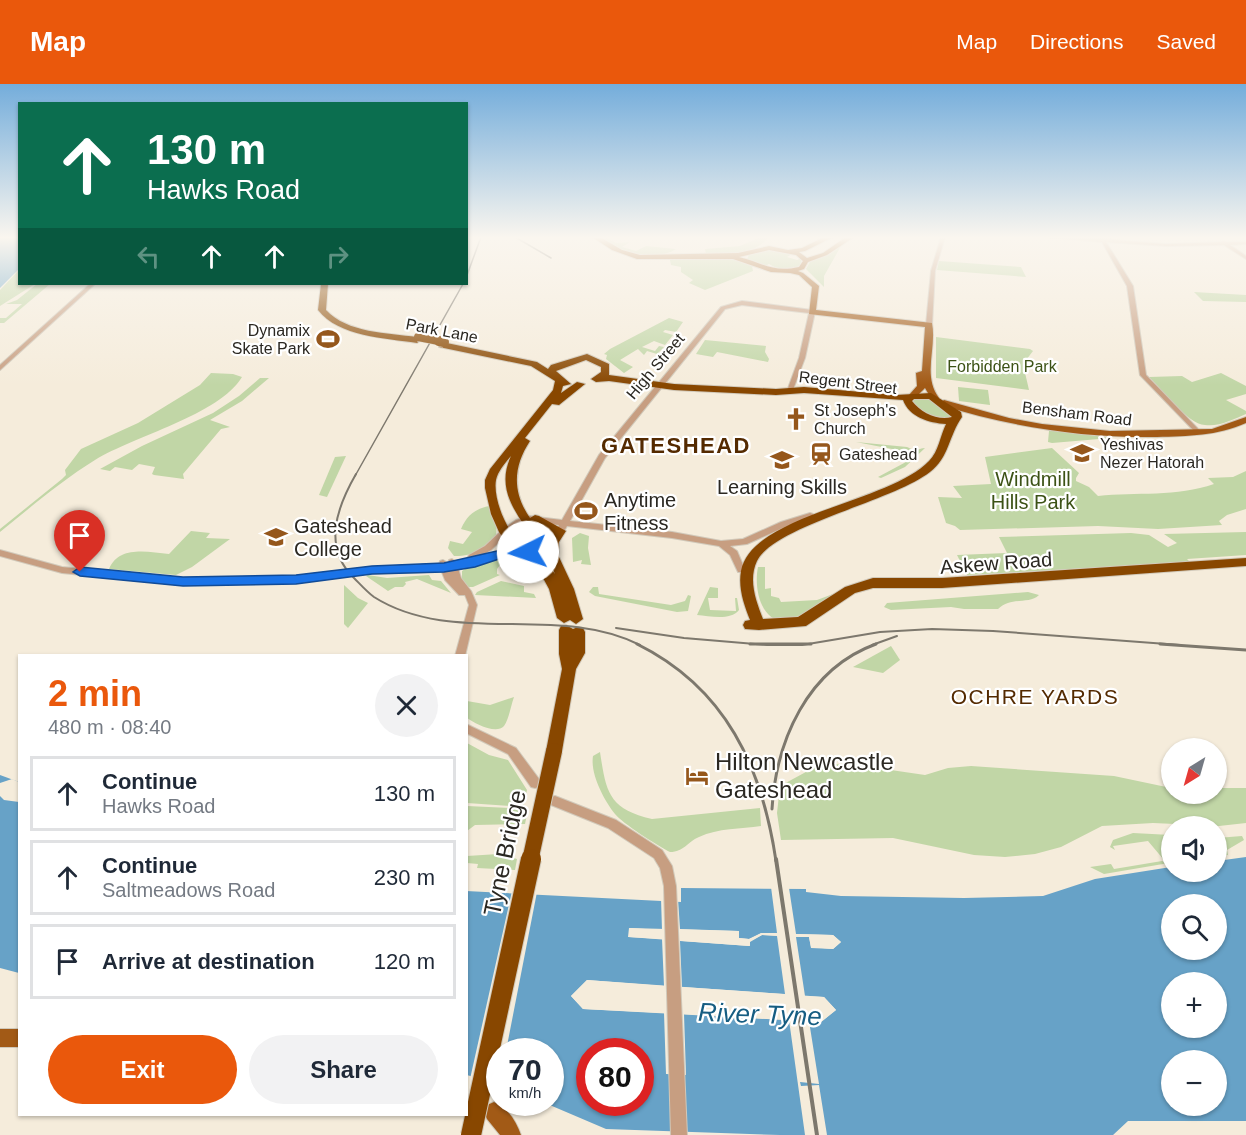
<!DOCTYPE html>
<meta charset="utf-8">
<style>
body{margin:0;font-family:Arial,sans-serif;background:#f2f2f3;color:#1f2937;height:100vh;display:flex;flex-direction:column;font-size:22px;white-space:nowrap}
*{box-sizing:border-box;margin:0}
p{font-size:20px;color:#747a83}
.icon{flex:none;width:33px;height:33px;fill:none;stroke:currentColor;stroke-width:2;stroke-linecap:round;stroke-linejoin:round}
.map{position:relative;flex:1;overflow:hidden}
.side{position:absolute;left:18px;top:570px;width:450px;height:462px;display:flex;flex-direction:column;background:#fff;border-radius:0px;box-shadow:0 2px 4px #0004}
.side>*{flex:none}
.banner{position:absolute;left:18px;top:18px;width:450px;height:183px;border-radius:0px;box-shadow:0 2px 4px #0004;background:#0b6e4f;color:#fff;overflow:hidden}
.needle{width:39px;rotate:217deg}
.controls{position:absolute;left:1161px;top:654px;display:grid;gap:12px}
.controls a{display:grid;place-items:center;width:66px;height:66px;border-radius:50%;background:#fff;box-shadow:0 2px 4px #0004;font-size:30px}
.speed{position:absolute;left:486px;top:954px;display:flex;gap:12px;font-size:30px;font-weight:700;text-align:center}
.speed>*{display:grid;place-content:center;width:78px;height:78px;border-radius:50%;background:#fff;box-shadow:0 2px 4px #0004;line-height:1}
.speed small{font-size:15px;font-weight:400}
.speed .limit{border:9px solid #d22;background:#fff;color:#111}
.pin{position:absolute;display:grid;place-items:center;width:51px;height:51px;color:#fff;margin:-62px -26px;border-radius:50% 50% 50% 0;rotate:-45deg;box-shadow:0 0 6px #0007}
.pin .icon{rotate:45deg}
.me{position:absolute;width:66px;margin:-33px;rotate:266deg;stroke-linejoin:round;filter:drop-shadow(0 0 4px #0008)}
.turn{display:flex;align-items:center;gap:21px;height:126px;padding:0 30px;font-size:27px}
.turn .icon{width:78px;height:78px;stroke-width:2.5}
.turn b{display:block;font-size:42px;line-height:51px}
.lanes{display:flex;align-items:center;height:57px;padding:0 30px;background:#0003;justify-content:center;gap:30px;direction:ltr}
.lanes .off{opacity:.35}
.round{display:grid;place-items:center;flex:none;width:63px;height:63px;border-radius:32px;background:#f2f2f3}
.headline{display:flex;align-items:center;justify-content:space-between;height:102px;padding:0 30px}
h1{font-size:36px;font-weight:600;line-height:45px;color:#ea580c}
.button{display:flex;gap:12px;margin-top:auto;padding:12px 30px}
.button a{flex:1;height:69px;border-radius:36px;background:#ea580c;color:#fff;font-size:24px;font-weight:600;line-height:69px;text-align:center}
.button a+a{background:#f2f2f3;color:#1f2937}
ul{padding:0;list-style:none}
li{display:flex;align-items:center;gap:18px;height:75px;margin:0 12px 9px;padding:0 18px;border:3px solid #e0e1e3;border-radius:0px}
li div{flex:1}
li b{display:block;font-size:22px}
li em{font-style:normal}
header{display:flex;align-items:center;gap:36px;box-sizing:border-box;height:84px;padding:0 30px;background:#ea580c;color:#fff}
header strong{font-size:28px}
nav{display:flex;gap:33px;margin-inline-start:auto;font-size:21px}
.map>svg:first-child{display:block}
</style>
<header>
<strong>Map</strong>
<nav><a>Map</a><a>Directions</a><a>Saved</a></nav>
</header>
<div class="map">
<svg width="1246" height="1051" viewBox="0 0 1246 1051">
<rect width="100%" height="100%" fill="#f5ecdb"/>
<g fill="#c1d6a6">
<path d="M761,153H769C752,173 729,170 706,170L705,165L740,162Z"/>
<path d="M607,154L616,159L630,158L622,163L636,167L646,162L676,165C665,173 638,173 624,168C617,166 610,160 603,156Z"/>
<path d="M841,162L824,192V203L806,185L811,176L830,170Z"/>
<path d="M765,165L792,170L787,173L797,176L802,174L800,182C790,187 778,186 769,180L763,183L747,175L749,171Z"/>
<path d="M732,174L752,182L753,187L705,206L689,199L693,196L681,188V183L671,181L670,176Z"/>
<path d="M939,177L1021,183L1026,193L937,186Z"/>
<path d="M19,186L20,200H35L0,222V206Z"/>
<path d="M37,200H50L4,239H0V234H6L22,220H6L17,216Z"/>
<path d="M1194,208L1246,211V218L1203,217Z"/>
<path d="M669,234L683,238L676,248L665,246L663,248L673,251L665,261L654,257L642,263L655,267L659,262L664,263L657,270L647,267L644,271L638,265L620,276L633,283L624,289L606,275L607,271L604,270L610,265Z"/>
<path d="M936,253L1030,265L1033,267L1023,280L1029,306L936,294Z"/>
<path d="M705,256L766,262L765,268L769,275L768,278L717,268L713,273L696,270Z"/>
<path d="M211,289L233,290L242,293C219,331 134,352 95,376C61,397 31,423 0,448V445L62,395L66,391L65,386L81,365L138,339L200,301Z"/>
<path d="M1221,289L1246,302V310L1226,316L1246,327V330C1234,335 1219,343 1205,341C1187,340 1162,305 1149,293L1182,292L1192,298Z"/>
<path d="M260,294H269L242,317L210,336L230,343L221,345L183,390L184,395L154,391L152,390L155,383L139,380L132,386L115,383L110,387L100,385L142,362L213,329L239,312Z"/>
<path d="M958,303L988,306L990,321L959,317Z"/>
<path d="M919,312L935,316L953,334L930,332L911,318Z"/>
<path d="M1053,346L1111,354L1052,359L1048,358L1049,347Z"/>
<path d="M856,358L907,363C919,369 915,365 925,364L905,383L881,394L878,393L906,378V371L892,365Z"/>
<path d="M1052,364L1079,389L1076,394V397L1089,403L1098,412C1136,408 1177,413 1214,400L1208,394L1233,393L1246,387V425L1227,431L1219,437L1222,441L1158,445L1098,442L960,446L955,442L946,439L938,413L962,414L953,402L991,400L985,373Z"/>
<path d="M346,372L327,413L319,411L335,373Z"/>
<path d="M489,422C492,430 498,442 496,451C492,466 467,473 454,472L448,464L450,457L463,460L472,448L461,445C467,431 475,425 489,422Z"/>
<path d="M191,447L210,449L206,454L230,455L192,483L176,491L109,485C119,461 148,468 169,470Z"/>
<path d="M1246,448V471L1187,475L1190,478L967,491L957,471L1007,469L999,453L1131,449L1149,451L1168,463L1177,459L1164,450Z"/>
<path d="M580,449L589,452L588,464L591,481L581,480L582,476L573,478L572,454Z"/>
<path d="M518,474L528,478L540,488L527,492L500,481L497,485V490L500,491L473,503H468L462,497V487C478,476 499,475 518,474Z"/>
<path d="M758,483H765V505L771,504V512L779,514L781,518L817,516L841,507C827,516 811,530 796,535C763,547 753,507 758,483Z"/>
<path d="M368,491L387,494L429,491L432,496L441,497L451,509L417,495L405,498L406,500L403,503H395L388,507L366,492Z"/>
<path d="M501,497L524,502V508L534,510L536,514L475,511L477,508Z"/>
<path d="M344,501L358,514L368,519L348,544L344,540Z"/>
<path d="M593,503H598L599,510L671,521L685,517L688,511L691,512L688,527L677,528L595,512L589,508Z"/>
<path d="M710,503L718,504V514H708L710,526L736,527L735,514H737L739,526C730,537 710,532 697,531Z"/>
<path d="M1028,508L1039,511C1029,521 1012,512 998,525H964L951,523L891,526L884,523L887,519Z"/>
<path d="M891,562L900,576L883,589L853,583Z"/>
<path d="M514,613C511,621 509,635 504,642C496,651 474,639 467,634V617L490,621Z"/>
<path d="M467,659L489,671L508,676L527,706L523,723L467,719Z"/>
<path d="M600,668C606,707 608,725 652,735L760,724L761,742C741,745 718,744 699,753C687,758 684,768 670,768C658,762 622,739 615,730C604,716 590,690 593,672Z"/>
<path d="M862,678L884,685L925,691L948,684L971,682L1114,692L1171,704L1172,710H1216L1217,704H1246V739L1219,742L1153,739L1102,742L1061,763L1035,770L1005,773L974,771L893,754L781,756L777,729L780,702L817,682Z"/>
<path d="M467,722L528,725L525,740L475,741L467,747Z"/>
<path d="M1133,749L1171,751V777L1164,776L1148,757L1113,762L1115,766L1110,763L1113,756Z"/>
<path d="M1242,752L1244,756L1227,766L1228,771L1217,773V754Z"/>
<path d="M515,769L514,774L517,775L515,786L477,784L478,780L467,779V772Z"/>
<path d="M1162,777L1169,779L1104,790L1090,783L1111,780L1114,785Z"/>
</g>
<g fill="#67a2c7" fill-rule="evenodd">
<path d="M0,153H19L20,184L0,204Z"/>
<path d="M0,691L19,698V889L0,884Z"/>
<path d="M1246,773V1037H1128L1113,1051H780L606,1045L545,1019L550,1018V968H500L499,1001L467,991L466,807L681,818V804L806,805V808L841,812L964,814L1043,812L1095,795L1171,783L1172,788H1216L1217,777ZM1172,820H1216V866H1172ZM630,844L738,847L739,854L749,855L762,849L833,851L841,858L833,865L811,863L809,853L762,851L750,857L749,862L629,853ZM587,896L824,913L836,926L821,938L583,925L571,912ZM1172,898H1216V944H1172ZM590,968H640V1018H590ZM1172,976H1216V1022H1172Z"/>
</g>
<g fill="#f5ecdb" fill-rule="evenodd">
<path d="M12,695L19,698V718L4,716L0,712V699Z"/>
<path d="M771,803L789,804L796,850L833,851L841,858L833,865L811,864L809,853H796L805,912L824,913L836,926L821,938L809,937L819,1000L800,998L801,1002L819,1001L827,1051H805L789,936L684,930L686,991L666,990L664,929L583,925L571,912L587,896L664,902L662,855L628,853L629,844L662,846L661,814L678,815L680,845L739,847V854L749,855L761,849H777ZM632,848L736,850L737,856L747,859L632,850ZM762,851L777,852L785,910L682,903L680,857L750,862V858ZM588,899L823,916L832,926L820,934L585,922L575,912Z"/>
<path d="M512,807L537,808L506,967L500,968L498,1004L470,995Z"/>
</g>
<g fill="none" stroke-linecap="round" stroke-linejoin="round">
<g stroke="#d1c9ba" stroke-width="2">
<g id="minor">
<path d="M941,153H945L935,187L932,241L929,243L926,241L931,187Z"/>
<path d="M1047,153H1076L1166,160L1221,158L1223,157L1226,158H1246V160L1230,161L1246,172V175L1224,161L1166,162L1106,158L1133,202L1146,291L1201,348V350H1197L1140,291L1127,202L1102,158Z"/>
<path d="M90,200H95L0,286V281Z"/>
<path d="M742,217L812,226L815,228L805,274L792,308L787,307L799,274L809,229L742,221L725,225L605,374L570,437L672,448L721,457L743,455L781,438L810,429L813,430L814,432L813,434L787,442L747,460L730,462L737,467L745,486L744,488H738L730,471L719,462L672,454L567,442L563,449L560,450L556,447L559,441L528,438L522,440L509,449L491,466L476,475L520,464L527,458L532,446H538L539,448L534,461L526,468L458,484L461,494L471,507L477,521L465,572H455L469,521L465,511H459L445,496L441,486L427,488L363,490L296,498L183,501L62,489L0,472V466L62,483L183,495L296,492L363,484L439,480L440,477L443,476L448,479L449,476L452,475L456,478L472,476L468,473L469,471L485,462L503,445L516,436L528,432L562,436L599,371L721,223Z"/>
<path d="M466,640L516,664L539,695L541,699L539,703L535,704L531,703L508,670L466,649Z"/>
<path d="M555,712L616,736L662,766L672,782L676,802L687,1051H671L664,802L660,784L654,774L608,744L551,721L549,717L551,713Z"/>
</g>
</g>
<g stroke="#d1c9ba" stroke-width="2">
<g id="major">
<path d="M592,153H600L622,166L640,171L738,169L769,162L788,166L802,164L824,153H833L805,167L799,168L807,174L823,169L846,153H854L827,171L808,178L804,185L798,187L803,189L819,202L816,226L932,239C937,264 922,291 939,314L932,316L925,304L916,313L909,311L917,302L916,289L922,287L925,243L809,230L812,203L799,191L790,189L771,188L733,175H637L612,166ZM769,166L796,171L803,177L799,183C773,189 763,179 739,173Z"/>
<path d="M944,316L1009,334L1042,340L1110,347L1212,345L1246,333V339C1217,352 1188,352 1157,353C1083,354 1011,343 941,321L940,319Z"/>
<rect x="0" y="945" width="20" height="18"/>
<path d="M494,1018C508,1024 516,1037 521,1051H500L487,1035L484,1028L487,1021Z"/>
</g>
</g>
<g stroke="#d1c9ba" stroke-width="2">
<g id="highway">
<path d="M321,200H328L326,226C347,249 388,249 417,253L421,256L417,259C385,254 339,253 318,226Z"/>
<path d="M442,258L537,278L548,285L551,281L587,270L609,280V291L674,300L776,305L804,303L896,311L931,309L961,328L962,333C949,351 949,374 930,388C893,417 774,442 757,477C748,496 756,517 763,535L798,533L845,503L873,494H942L1246,474V482L942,504H873L855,509L806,542L759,546L745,545L743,541L745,537L750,536C744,521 738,504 741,487C752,430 889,419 929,377C939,367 940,352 946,340C929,339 909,333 903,316L804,309L776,311L674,306L609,297L596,298L591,295L601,288V283L586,276L556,287L571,300L563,302L561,309L577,298L585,300L559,321L552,320L525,354L530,357C513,383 512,408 530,434L535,431L539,432L566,447L559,458V473L574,505L583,535L576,540L570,536L564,539L557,534L549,505L536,481L509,462L499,448L491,430L485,404V396L490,385L553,306L555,297L531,282L439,263V259ZM914,315H929L952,333C938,337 921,329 912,317ZM511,372C495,406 517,431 536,457C544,467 550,479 555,490C541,468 533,471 518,456C505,444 493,413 496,396C498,387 505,379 511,372ZM535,440L546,445L548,456Z"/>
<path d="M566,541L573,545L578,543L583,544L585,548V569L576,585L562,667L560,672L554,674L548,672L546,667L562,585L559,570V546L561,542Z"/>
</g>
</g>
<use href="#minor" fill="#c79e81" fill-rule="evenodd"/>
<use href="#major" fill="#a25a16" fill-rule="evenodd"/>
<use href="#highway" fill="#884700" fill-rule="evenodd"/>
<path stroke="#7d786d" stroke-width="1.5" d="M515,153L551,174"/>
<g stroke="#7d786d" stroke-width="1.5">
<path d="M466,194L481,153"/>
<path d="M355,392L463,200"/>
</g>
<g stroke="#7d786d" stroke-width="2">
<path d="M356,390C337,423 322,463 354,494C360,500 367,508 374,513C453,563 558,519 640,561"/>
<path d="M616,544L684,554L767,561H802L880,548L932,545L993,547L1180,561"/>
<path d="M872,561L897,552"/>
</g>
<g stroke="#7d786d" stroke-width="3">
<path d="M637,560C726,604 762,683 776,777"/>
<path d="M750,560H811"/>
<path d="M1160,560L1246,566"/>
<path d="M772,725C776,657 807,585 876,560"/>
</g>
<path stroke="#7d786d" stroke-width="4" d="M776,775L817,1051"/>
<g stroke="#d1c9ba" stroke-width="9" stroke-linecap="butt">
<path id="highway-bridge-far3" d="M418,253L444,258"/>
</g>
<g stroke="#d1c9ba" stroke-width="11" stroke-linecap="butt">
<path id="highway-bridge-far2" d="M439,257L444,258"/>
</g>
<g stroke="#d1c9ba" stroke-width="18" stroke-linecap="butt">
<path id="highway-bridge-far1" d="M530,777L554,667"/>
</g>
<g stroke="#d1c9ba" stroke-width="22" stroke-linecap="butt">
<path id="highway-bridge" d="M471,1051L531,775"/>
</g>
<use href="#highway-bridge-far3" stroke="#884700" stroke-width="8"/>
<use href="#highway-bridge-far2" stroke="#884700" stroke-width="10"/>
<use href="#highway-bridge-far1" stroke="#884700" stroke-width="16"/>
<use href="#highway-bridge" stroke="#884700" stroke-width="20"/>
</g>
<linearGradient id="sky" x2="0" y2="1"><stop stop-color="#74addb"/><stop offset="0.51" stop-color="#faf6ef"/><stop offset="1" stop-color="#faf6ef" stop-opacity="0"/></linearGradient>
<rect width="1246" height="301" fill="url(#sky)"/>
<path fill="#1a73e8" stroke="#114b97" stroke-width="1.5" d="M523,461L534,468L532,471L508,472L475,483L444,488L372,490L296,500L183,502L80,492L73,488L80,483L183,493L296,491L372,482L444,479Z"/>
<defs>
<g id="stadium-bare" transform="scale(1.8)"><path d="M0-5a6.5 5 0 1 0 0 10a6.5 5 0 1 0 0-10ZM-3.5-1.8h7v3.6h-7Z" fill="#95571c" stroke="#fff" stroke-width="2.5" paint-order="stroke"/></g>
<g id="church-bare" transform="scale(1.8)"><path d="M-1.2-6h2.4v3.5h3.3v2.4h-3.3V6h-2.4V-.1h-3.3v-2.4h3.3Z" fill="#95571c" stroke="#fff" stroke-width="2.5" paint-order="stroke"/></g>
<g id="university-bare" transform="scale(1.8)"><path d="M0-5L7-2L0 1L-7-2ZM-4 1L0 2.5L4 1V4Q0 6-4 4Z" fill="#95571c" stroke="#fff" stroke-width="2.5" paint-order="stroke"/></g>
<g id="station-bare" transform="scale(1.8)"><path d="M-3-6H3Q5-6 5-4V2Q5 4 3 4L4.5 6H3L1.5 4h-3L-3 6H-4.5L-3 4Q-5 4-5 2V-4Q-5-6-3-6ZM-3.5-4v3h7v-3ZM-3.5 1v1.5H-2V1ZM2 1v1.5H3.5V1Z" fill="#95571c" stroke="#fff" stroke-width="2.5" paint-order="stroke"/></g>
<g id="hotel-bare" transform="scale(1.8)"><path d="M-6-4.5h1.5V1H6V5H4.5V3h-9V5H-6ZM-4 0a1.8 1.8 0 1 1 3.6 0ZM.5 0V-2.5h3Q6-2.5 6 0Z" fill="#95571c" stroke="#fff" stroke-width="2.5" paint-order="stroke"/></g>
</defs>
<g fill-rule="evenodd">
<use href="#stadium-bare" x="328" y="255"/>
<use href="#church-bare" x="796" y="335"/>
<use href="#university-bare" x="1082" y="369"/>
<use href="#station-bare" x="821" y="370"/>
<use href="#university-bare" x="782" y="376"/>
<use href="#stadium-bare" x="586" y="427"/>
<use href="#university-bare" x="276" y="453"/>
<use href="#hotel-bare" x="697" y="692"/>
</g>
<g text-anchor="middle" stroke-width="4.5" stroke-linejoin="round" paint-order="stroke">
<g font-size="16" fill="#2b2822" stroke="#fff" text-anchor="start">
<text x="310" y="252" text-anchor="end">Dynamix<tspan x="310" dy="18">Skate Park</tspan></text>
<text x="814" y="332">St Joseph's<tspan x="814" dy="18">Church</tspan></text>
<text x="1100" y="366">Yeshivas<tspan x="1100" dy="18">Nezer Hatorah</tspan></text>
<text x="839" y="376">Gateshead</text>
</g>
<g font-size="16" fill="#2b2822" stroke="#fff">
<text transform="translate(442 246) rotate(11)" y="6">Park Lane</text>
<text transform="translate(655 282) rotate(-50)" y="6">High Street</text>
<text transform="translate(848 298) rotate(7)" y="6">Regent Street</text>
<text transform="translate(1077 329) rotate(7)" y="6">Bensham Road</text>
</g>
<g font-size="16" fill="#3c5216" stroke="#fff">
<text x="1002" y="288">Forbidden Park</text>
</g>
<g font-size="20" fill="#3c5216" stroke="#fff">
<text x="1033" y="402">Windmill<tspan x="1033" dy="23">Hills Park</tspan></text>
</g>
<g font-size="20" fill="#2b2822" stroke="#fff" text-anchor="start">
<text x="782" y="410" text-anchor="middle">Learning Skills</text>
<text x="604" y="423">Anytime<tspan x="604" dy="23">Fitness</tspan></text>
<text x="294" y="449">Gateshead<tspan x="294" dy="23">College</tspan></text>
</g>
<g font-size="20" fill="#2b2822" stroke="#fff">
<text transform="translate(996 479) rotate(-4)" y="7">Askew Road</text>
</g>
<g font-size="21" letter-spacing="1.5" fill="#542a00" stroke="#fff">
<text x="1035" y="620">OCHRE YARDS</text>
</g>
<g font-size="22" font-weight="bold" letter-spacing="1.5" fill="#542a00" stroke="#fff">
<text x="676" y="369">GATESHEAD</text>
</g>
<g font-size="24" fill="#2b2822" stroke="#fff" text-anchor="start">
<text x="715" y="686">Hilton Newcastle<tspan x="715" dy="28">Gateshead</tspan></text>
</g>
<g font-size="24" fill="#2b2822" stroke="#fff">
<text transform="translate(505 769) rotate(-78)" y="8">Tyne Bridge</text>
</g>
<g font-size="26" font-style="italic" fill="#165d82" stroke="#fff">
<text transform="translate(760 930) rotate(2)" y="9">River Tyne</text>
</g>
</g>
</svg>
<div class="controls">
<a><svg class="needle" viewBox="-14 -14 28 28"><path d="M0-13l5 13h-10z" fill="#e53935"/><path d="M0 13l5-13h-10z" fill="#747a83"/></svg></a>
<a><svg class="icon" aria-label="sound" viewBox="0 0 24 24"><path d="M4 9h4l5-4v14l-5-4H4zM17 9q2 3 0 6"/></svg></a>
<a><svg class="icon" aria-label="search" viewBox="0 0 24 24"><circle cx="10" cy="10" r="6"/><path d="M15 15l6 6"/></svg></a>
<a>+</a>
<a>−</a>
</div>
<div class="speed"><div>70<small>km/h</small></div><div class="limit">80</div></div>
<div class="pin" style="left:80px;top:488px;background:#d93025"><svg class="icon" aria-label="arrive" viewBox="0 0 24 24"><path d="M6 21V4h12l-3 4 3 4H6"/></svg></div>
<svg class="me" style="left:528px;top:468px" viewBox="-20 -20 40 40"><circle r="19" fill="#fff"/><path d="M0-13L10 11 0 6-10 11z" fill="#1a73e8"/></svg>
<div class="banner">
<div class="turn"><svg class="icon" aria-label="ahead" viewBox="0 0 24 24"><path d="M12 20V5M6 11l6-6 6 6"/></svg><div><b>130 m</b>Hawks Road</div></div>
<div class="lanes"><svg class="icon off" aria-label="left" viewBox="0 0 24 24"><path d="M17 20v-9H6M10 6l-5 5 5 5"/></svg><svg class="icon" aria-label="ahead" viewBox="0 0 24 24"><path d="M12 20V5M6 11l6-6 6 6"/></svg><svg class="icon" aria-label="ahead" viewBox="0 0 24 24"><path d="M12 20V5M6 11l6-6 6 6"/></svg><svg class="icon off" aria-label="right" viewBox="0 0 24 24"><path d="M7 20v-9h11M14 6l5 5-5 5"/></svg></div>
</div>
<section class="side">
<div class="headline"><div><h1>2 min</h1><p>480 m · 08:40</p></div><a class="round"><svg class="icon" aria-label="close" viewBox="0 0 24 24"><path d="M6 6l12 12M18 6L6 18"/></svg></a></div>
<ul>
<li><svg class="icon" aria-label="ahead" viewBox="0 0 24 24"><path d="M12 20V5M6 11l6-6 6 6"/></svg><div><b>Continue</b><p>Hawks Road</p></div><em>130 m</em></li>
<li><svg class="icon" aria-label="ahead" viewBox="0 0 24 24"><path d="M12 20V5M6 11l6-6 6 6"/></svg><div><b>Continue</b><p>Saltmeadows Road</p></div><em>230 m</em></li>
<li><svg class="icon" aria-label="arrive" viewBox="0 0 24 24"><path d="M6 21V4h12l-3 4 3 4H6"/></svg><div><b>Arrive at destination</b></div><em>120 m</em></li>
</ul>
<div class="button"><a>Exit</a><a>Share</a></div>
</section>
</div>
